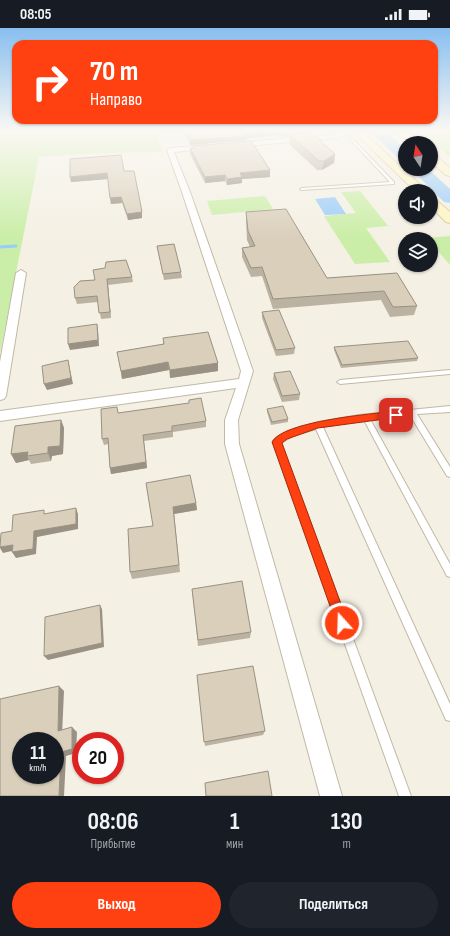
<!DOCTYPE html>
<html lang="ru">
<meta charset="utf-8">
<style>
body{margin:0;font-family:"Sofia Sans Condensed",sans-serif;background:#20242c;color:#f1f3f6;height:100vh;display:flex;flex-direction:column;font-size:15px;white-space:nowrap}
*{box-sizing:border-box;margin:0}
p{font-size:13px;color:#9ea1a6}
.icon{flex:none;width:22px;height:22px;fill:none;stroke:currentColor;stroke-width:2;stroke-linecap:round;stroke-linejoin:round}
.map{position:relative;height:768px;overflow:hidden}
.panel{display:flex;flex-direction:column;background:#171b24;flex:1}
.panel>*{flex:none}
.banner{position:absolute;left:12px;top:12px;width:426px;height:84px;border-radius:12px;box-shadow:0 1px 3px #0004;background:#ff4010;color:#fff;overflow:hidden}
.needle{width:26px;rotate:348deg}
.tools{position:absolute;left:398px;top:108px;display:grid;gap:8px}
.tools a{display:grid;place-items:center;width:40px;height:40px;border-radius:50%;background:#171b24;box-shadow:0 1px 3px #0004;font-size:20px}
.speed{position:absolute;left:12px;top:704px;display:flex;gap:8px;font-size:20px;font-weight:700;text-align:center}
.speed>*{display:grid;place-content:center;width:52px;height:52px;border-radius:50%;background:#171b24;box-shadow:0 1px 3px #0004;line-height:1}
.speed small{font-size:10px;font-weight:400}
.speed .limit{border:6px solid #d22;background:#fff;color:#111}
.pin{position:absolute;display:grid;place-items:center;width:34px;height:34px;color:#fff;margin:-17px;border-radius:8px;box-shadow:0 2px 6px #0006}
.me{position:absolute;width:44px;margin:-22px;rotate:340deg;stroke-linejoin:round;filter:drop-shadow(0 0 3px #0008)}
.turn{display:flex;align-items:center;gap:14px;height:84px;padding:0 12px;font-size:18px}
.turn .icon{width:52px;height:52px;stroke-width:2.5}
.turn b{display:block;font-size:28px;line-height:34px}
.eta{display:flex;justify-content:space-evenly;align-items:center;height:68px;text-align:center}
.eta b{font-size:24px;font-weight:700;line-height:28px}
.primary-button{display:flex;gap:8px;margin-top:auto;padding:8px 12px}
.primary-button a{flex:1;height:46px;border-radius:24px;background:#ff4010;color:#fff;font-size:16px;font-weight:700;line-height:46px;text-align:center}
.primary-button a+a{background:#20242c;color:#f1f3f6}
.status{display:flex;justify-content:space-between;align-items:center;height:28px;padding:0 20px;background:#171b24;direction:ltr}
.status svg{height:11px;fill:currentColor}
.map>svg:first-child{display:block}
</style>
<div class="status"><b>08:05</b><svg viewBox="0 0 49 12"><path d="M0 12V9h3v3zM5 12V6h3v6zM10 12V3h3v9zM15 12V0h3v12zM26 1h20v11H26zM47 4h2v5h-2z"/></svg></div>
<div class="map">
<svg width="450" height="768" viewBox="0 0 450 768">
<rect width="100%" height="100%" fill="#f4f0e4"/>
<g fill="#caeea7">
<path d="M0,103H155L162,124L96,125L39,129L0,325Z"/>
<path d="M419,103H450V129Z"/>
<path d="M360,163L388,198L366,200L390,234L355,236L324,188L356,185L341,164Z"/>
<path d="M265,168L273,181L212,187L207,173Z"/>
<path d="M450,208V237L431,215V211L427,210Z"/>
</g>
<path fill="#98ccf9" d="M335,169L346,186L325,187L315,171Z"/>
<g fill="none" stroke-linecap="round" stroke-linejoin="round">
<path stroke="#98ccf9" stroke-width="3" d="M0,219L16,218"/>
<g fill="#98ccf9" fill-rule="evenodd">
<path d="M370,103H385L405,121V133L400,132Z"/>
<path d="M411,141H428L450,161V175L444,174Z"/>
</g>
<g stroke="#c1b9a5" stroke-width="2">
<g id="lane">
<path d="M346,104L394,154V156L301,162L300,161L302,160L390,154L345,106Z"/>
<path d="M450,342V346L340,356L337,354L340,352Z"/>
<path d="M450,378V384L417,386L450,439V449L447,448L410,387L370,391L450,536V549L447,548L364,392L323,399L450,676V693L446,692L316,401L293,408L281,415L411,768H399L273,414L274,412L288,404L318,394L359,387Z"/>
</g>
</g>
<g stroke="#c1b9a5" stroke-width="2">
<g id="street">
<path d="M348,103H358L337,110L235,119L232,117L235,115L337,106Z"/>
<path d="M208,117L211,119L210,120L174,124L190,164L253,343L238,392L239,416L342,768H320L225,416V392L236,360L0,393V383L239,351L241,343L182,164L167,122L170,120Z"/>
<path d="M21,242L26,245L6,368L4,371L0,372V334L16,245Z"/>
</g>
</g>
<g stroke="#d9c98e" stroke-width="2">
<g id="secondary">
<path d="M353,103H362L427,163H415Z"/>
<path d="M395,103H405L419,115H408Z"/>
<path d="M431,126L435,127L450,140V148L446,147L431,134Z"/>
<path d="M431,170L435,171L450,184V195L446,194L431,179Z"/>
</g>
</g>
<use href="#lane" fill="#fff" fill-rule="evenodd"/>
<use href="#street" fill="#fff" fill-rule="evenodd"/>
<use href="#secondary" fill="#fff4c3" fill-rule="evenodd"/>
</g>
<g fill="#bbb2a1">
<path d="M184,103H308V106L320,113L335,126L334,135L322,142H317L289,116L290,108L282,109L280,107L247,110V112L190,117Z"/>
<path d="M193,118L270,142V149L242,151V155L227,157L225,153L205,155L190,126V120H193Z"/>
<path d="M124,143L142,190L128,192L122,175L111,176L108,151L71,154L70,149Z"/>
<path d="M246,184L327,250L397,245L417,278L414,287L390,289L381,272L273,281L262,248L251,249L242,229V220L250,219L247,212L246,193Z"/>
<path d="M157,218L181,244L182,250L164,252Z"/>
<path d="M132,249L133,254L108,257L111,290L101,291L98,274L77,276L75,270L80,253Z"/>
<path d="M262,284L295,320L294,326L276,328L262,290Z"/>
<path d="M163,310L218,335V343L170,350L169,342L122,351L117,324L163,316Z"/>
<path d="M334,319L418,330L417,333L341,340L334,322Z"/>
<path d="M274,345L300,366L299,372L282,374L273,351Z"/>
<path d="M189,372L206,393V399L173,404V409L144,413L147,440L111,446L110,440L108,416L104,417L102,411L119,385L189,375Z"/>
<path d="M267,381L288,391V394L271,397L267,384Z"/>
<path d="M61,392L64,400L63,426L52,428L51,433L31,436L29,432L16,435L11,426Z"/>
<path d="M146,455L196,475L197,482L174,486L180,544L132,551L130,544L153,498Z"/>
<path d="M192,561L251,604L250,610L198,618Z"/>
<path d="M197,647L265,703L263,707L205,718Z"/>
</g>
<g fill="#999183">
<path d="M273,103H280V107L247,110V112L190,117V112Z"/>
<path d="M303,103H308L307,107H290V108L282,109L283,105Z"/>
<path d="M335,126L334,135L322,142L324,133Z"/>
<path d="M270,142V149L242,151V155L227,157V151L240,145Z"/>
<path d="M107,145L108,151L71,154L70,149Z"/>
<path d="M225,147V153L205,155V149Z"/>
<path d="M121,169L122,175L111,176L110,170Z"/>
<path d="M142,184V190L128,192L127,186Z"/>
<path d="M107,251L108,257L111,290L110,284Z"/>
<path d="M97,296L98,302L99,318L70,322L68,316Z"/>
<path d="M68,332L73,356L47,362L44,356Z"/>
<path d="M168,334L169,342L122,351L121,343Z"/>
<path d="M218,335V343L170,350V342Z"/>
<path d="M61,392L64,400L63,426L52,428L51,433L48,425V419Z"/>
<path d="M143,407L147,440L111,446L110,440Z"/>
<path d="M28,424L27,428L29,432L16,435L11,426Z"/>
<path d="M196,475L197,482L174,486L180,544L173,479Z"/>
<path d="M76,480L78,486V501L37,509L36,526L16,530L12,524L34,503Z"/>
<path d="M13,517L16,522L3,525L0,520V519Z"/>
<path d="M100,577L102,581L104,619L48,632L44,628Z"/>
<path d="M59,658L64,663L62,707L58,703Z"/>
<path d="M72,699L77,704L76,725L66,728L64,768H59L61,724Z"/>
</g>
<g fill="#dacfbb" stroke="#999183" fill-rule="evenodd">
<path d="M186,103H273L246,106L247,108L190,112Z"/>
<path d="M281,103H303L283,105Z"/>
<path d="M314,105L321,112H319L335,126L324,133H319L290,107Z"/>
<path d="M251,113L270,142L240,145L242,149L227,151L225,147L205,149L190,120H194L193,118Z"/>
<path d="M121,127L124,143H134L142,184L127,186L121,169L110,170L107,145L70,149V131Z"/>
<path d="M286,181L327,250L397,245L417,278L393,279L384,263L273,271L262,239L251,240L242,220L255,218L248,203L246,184Z"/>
<path d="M174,216L181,244L163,246L157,218Z"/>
<path d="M126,232L132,249L107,251L110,284L99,285L97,268L75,270L74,259L80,253L95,252L93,242L105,240L106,234Z"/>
<path d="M279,282L295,320L276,322L262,284Z"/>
<path d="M97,296L98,312L68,316V300Z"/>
<path d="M208,304L218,335L170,342L168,334L121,343L117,324L164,316L163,310Z"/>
<path d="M408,313L418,330L342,337L334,319Z"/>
<path d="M68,332L71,350L44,356L42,338Z"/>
<path d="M290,343L300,366L282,368L274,345Z"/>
<path d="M201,370L206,393L172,398V403L143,407L146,434L110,440L108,410L102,411L101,381L117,379L118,385L189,375V372Z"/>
<path d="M283,378L288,391L272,394L267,381Z"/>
<path d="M61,392L60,418L48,419V425L27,428L28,424L11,426L15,398Z"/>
<path d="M190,447L196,475L173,479L179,537L130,544L128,501L153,498L146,455Z"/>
<path d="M76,480V496L34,503L33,521L12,524L13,517L0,519L1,505L12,503L13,487L44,482V486Z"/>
<path d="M242,553L251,604L198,612L192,561Z"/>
<path d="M100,577L102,615L44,628L45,589Z"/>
<path d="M253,638L265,703L204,714L197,647Z"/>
<path d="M59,658L58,703L72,699V721L61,724L59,768H0V671ZM21,713H55V747H21Z"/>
<path d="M268,743L272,768H206L205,755Z"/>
</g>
<linearGradient id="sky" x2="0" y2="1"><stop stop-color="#88beef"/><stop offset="0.49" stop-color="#faf8f3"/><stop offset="1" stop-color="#faf8f3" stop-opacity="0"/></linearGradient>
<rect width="450" height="210" fill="url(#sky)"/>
<path fill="#ff4010" stroke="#a62a0a" d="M396,383L401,387L400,389L318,400L287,411L282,415L348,595L346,600L342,602L338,600L336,595L272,414C283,393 372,386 396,383Z"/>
</svg>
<div class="tools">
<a><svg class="needle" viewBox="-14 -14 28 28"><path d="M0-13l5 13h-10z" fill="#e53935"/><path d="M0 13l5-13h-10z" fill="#9ea1a6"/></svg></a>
<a><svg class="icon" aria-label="sound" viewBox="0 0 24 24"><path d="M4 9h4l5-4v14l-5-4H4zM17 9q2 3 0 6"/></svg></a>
<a><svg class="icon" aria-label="layers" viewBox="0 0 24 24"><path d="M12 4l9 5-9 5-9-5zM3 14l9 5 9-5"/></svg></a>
</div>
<div class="speed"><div>11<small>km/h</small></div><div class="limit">20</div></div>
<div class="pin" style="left:396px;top:387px;background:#d93025"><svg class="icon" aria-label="arrive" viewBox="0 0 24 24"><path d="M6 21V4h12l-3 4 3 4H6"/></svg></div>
<svg class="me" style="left:342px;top:595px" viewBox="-20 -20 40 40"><circle r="17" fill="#ff4010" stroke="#fff" stroke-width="3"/><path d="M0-11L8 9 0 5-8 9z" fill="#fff"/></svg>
<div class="banner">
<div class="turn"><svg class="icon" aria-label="right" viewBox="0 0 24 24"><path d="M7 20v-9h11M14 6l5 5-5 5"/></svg><div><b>70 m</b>Направо</div></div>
</div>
</div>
<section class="panel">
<div class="eta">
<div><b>08:06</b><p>Прибытие</p></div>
<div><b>1</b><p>мин</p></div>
<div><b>130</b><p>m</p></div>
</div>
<div class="primary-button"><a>Выход</a><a>Поделиться</a></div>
</section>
